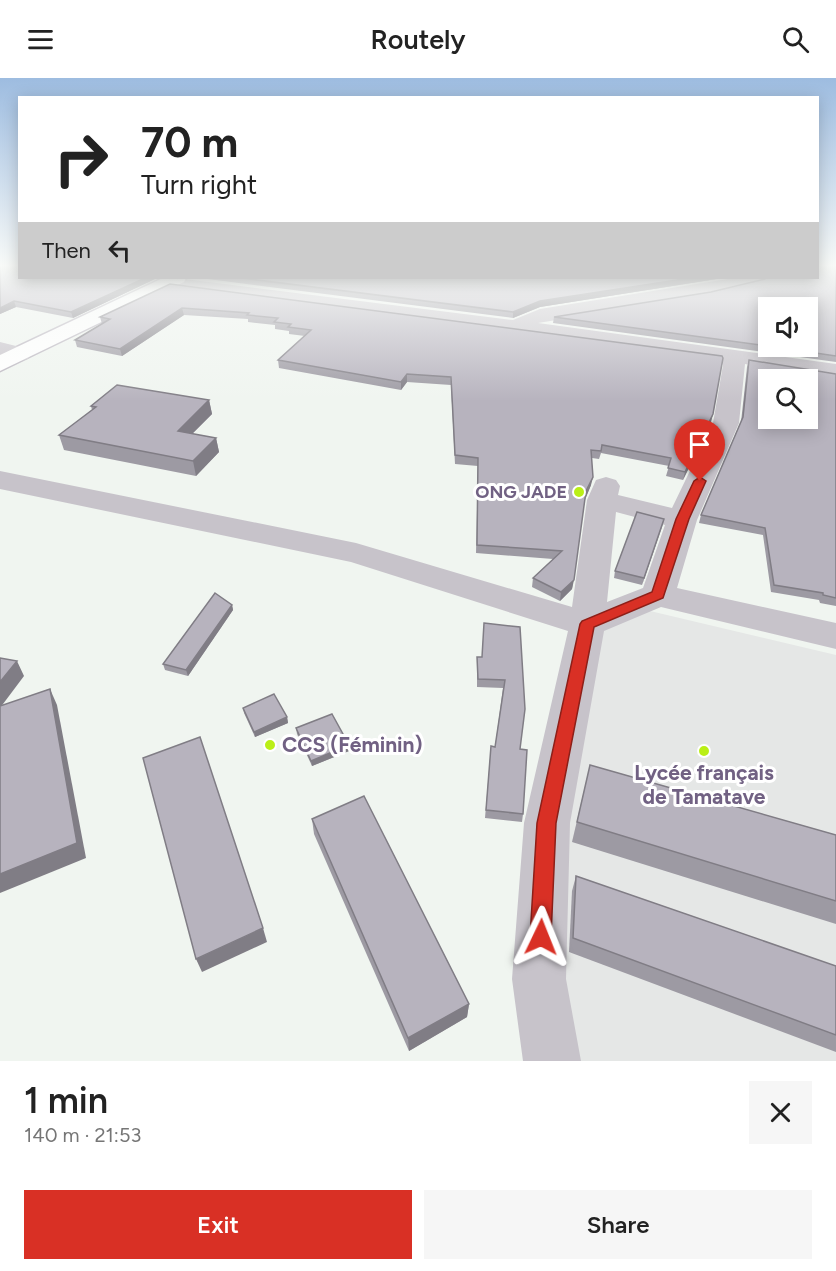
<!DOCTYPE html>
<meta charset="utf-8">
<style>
body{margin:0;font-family:Figtree,sans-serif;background:#f6f6f6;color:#222;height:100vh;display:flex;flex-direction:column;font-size:22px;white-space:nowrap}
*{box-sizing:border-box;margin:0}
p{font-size:20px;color:#767676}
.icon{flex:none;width:33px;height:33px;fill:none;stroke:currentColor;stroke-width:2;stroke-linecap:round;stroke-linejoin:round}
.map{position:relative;height:983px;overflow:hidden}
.panel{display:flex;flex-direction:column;background:#fff;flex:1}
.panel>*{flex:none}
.hud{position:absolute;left:18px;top:18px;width:801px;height:183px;border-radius:0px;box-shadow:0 3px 15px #0003;background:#fff;color:#222;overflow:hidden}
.controls{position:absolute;left:758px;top:219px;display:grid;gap:12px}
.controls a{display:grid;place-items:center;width:60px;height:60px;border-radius:0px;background:#fff;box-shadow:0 3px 15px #0003;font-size:30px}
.pin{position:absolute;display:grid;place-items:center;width:51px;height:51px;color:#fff;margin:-62px -26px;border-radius:50% 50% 50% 0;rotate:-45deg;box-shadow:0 0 6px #0007}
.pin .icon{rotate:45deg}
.me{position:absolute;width:66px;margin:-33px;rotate:2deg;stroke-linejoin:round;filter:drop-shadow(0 0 4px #0008)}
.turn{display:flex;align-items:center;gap:21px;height:126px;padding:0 24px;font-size:27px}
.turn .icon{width:78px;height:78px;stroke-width:2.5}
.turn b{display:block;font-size:42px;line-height:51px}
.then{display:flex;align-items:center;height:57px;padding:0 24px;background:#0003;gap:12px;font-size:22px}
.round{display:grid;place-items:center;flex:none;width:63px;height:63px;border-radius:0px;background:#f6f6f6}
.overview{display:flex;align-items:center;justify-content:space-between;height:102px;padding:0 24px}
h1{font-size:36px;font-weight:600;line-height:45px}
.cta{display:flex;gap:12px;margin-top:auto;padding:12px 24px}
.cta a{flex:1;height:69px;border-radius:0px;background:#d93025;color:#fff;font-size:24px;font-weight:600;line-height:69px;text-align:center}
.cta a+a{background:#f6f6f6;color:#222}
header{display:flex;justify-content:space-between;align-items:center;height:78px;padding:0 24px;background:#fff;font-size:27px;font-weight:600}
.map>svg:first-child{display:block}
</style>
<header><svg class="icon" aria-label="menu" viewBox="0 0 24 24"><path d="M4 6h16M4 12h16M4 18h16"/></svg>Routely<svg class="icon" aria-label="search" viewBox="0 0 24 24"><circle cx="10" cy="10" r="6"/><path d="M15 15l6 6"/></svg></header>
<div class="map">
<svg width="836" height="983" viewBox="0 0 836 983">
<rect width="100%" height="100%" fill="#f0f5f0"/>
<path fill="#e5e7e6" d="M650,533L836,577V983H566L553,770L596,549Z"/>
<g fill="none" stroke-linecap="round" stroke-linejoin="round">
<g stroke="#bab5bf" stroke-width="3">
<path id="secondary" d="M163,200H186L184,204L0,293V277Z"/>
</g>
<g fill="#c7c3ca" fill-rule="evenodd">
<path d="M161,200H177L513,242L540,231L734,200H765L763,204L709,217L538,245L836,286V300L745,286L739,345L697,442L677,510L836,545V571L661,529L604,553L570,745L566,901L581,983H523L512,901L524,745L568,553L351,484L0,411V393L356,465L572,529L587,422L596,402L606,399L616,402L620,408L618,417L672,430L713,345L723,287L721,283L168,210L161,208L159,204ZM616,434L665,447L643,510L607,524Z"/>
<path d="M0,264L28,271L31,276L28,281L20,283L0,278Z"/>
</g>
<use href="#secondary" fill="#fff" fill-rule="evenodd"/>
</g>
<g fill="#9d9aa3">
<path d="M0,186L20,200H157L73,240L16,229L0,236Z"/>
<path d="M836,186V284L553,245L554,239L711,214L765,201Z"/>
<path d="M200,200H723L540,229L513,240Z"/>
<path d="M170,206L711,344L683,402L666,398L669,388L601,375L599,381L592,380L591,407L585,421L572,511L560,523L532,509L533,500L553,481L476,475L478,388L455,386L451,307L407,304L401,312L279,290L278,282L305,258L289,256V253L275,251V247L248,244V241L184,237L122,278L77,269L75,262L102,246L100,239Z"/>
<path d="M749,282L836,296V528L820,525L819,522L771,514L763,457L699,445L701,437L741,344L747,289Z"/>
<path d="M209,322L212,336L192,356L216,360L219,374L196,398L64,372L59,357L92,332L91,328Z"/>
<path d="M664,441L642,507L614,500L615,493Z"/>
<path d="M232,527L233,532L188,598L165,592L163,586Z"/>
<path d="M520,549V671L523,736L522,744L485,740L491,668L495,669L503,610L477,609V579H482Z"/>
<path d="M243,630L287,639L288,645L255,659L244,635Z"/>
<path d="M296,650L349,667V673L312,688L297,656Z"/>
<path d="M590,687L836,757V846L572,764Z"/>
<path d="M312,741L469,926L467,939L409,973L314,756Z"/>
<path d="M576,798L836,888V974L569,874L572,813Z"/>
</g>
<g fill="#807d85">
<path d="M145,200H157L73,240L71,234Z"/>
<path d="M690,200H723L540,229L513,240V234L540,223Z"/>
<path d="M14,223L16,229L0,236V230Z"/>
<path d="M182,230L184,237L122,278L120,271Z"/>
<path d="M407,296V304L401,312V304Z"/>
<path d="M209,322L212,336L181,367L178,353Z"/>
<path d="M713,336L711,344L683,402L685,394Z"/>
<path d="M216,360L219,374L196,398L193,383Z"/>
<path d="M593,399L591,407L585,422L586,413Z"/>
<path d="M664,441L662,449L642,507L644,500Z"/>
<path d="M574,502L572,511L560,523L561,514Z"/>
<path d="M232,527L233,532L188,598L186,592Z"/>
<path d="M17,583L24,598L0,630V604Z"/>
<path d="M50,611L57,627L86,780L0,815V796Z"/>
<path d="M287,639L288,645L255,659L254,654Z"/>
<path d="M349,667V673L312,688L311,683Z"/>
<path d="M263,850L267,864L202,894L196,881Z"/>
<path d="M469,926L467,939L409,973L408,960Z"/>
</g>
<g fill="#b7b3be" stroke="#807d85" stroke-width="1.5" fill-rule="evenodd">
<path d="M0,186H20V200H145L71,234L14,223L0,230Z"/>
<path d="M818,186H836V278L768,268H807V230H768V268L554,239L711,214L765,201L766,200H818Z"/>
<path d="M241,200H690L540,223L513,234Z"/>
<path d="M170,206L722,278L723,280L713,336L685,394L668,390L671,380L602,367L601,373L591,372L593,399L586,413L574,502L561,514L533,500L562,473L477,467L478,380L455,377L451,299L407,296L401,304L278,282L311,252L288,249L291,246L274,244L278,240L247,237L249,235L182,230L120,271L75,262L110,241L100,239Z"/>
<path d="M749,282L836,296V520L823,517V515L774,507L765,450L701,437L743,339ZM768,302H807V340H768Z"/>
<path d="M117,307L209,322L178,353L216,360L193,383L59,357L96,329L91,328Z"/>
<path d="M637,434L664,441L644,500L615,493Z"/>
<path d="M215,515L232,527L186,592L163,586Z"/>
<path d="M484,545L520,549L525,631L520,671L527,672L523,736L486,732L491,668L495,669L505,602L478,601L477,579H482Z"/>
<path d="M0,580L17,583L0,604Z"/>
<path d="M50,611L77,765L0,796V628Z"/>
<path d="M274,616L287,639L254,654L243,630Z"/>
<path d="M332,636L349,667L311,683L296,650Z"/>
<path d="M200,659L263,850L196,881L143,680Z"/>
<path d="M590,687L836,757V823L577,744Z"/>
<path d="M364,718L469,926L408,960L312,741Z"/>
<path d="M576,798L836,888V957L573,860Z"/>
</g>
<linearGradient id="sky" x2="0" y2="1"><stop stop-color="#9dbce0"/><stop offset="0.58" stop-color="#f8faf8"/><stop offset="1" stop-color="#f8faf8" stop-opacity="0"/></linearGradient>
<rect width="836" height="323" fill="url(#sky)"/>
<path fill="#d93025" stroke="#8d1f18" stroke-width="1.5" d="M700,399L706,403L689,441L663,520L594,549L556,745L551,859L548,866L541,869L533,866L530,859L537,745L580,546L582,543L652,514L676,441L694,403Z"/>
<g fill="#baef16" stroke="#fff" stroke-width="2">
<circle cx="579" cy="414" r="6"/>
<circle cx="270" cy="667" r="6"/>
<circle cx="704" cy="673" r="6"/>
</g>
<g text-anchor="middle" stroke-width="6" stroke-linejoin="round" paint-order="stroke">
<g font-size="18" font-weight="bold" fill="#716183" stroke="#fff" text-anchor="end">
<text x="567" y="420">ONG JADE</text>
</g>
<g font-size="21" font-weight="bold" fill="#716183" stroke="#fff" text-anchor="start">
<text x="282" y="674">CCS (Féminin)</text>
<text x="704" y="702" text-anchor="middle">Lycée français<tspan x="704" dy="24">de Tamatave</tspan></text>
</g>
</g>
</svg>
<div class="controls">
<a><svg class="icon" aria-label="sound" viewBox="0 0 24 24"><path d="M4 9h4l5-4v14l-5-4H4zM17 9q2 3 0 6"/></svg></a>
<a><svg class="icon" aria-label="search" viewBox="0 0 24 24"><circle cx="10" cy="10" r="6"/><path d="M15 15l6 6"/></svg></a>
</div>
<div class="pin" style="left:700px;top:403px;background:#d93025"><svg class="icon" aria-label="arrive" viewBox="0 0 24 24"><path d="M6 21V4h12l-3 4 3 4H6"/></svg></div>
<svg class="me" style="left:541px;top:859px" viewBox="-20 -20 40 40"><path d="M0-17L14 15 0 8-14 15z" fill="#d93025" stroke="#fff" stroke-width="4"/></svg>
<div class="hud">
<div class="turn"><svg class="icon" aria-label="right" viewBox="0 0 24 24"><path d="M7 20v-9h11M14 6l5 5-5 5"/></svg><div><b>70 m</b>Turn right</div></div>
<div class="then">Then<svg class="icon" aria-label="left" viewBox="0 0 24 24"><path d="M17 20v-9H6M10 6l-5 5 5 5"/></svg></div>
</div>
</div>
<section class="panel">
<div class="overview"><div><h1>1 min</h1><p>140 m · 21:53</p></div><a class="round"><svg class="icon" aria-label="close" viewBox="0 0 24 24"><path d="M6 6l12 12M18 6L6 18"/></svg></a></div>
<div class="cta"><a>Exit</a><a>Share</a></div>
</section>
